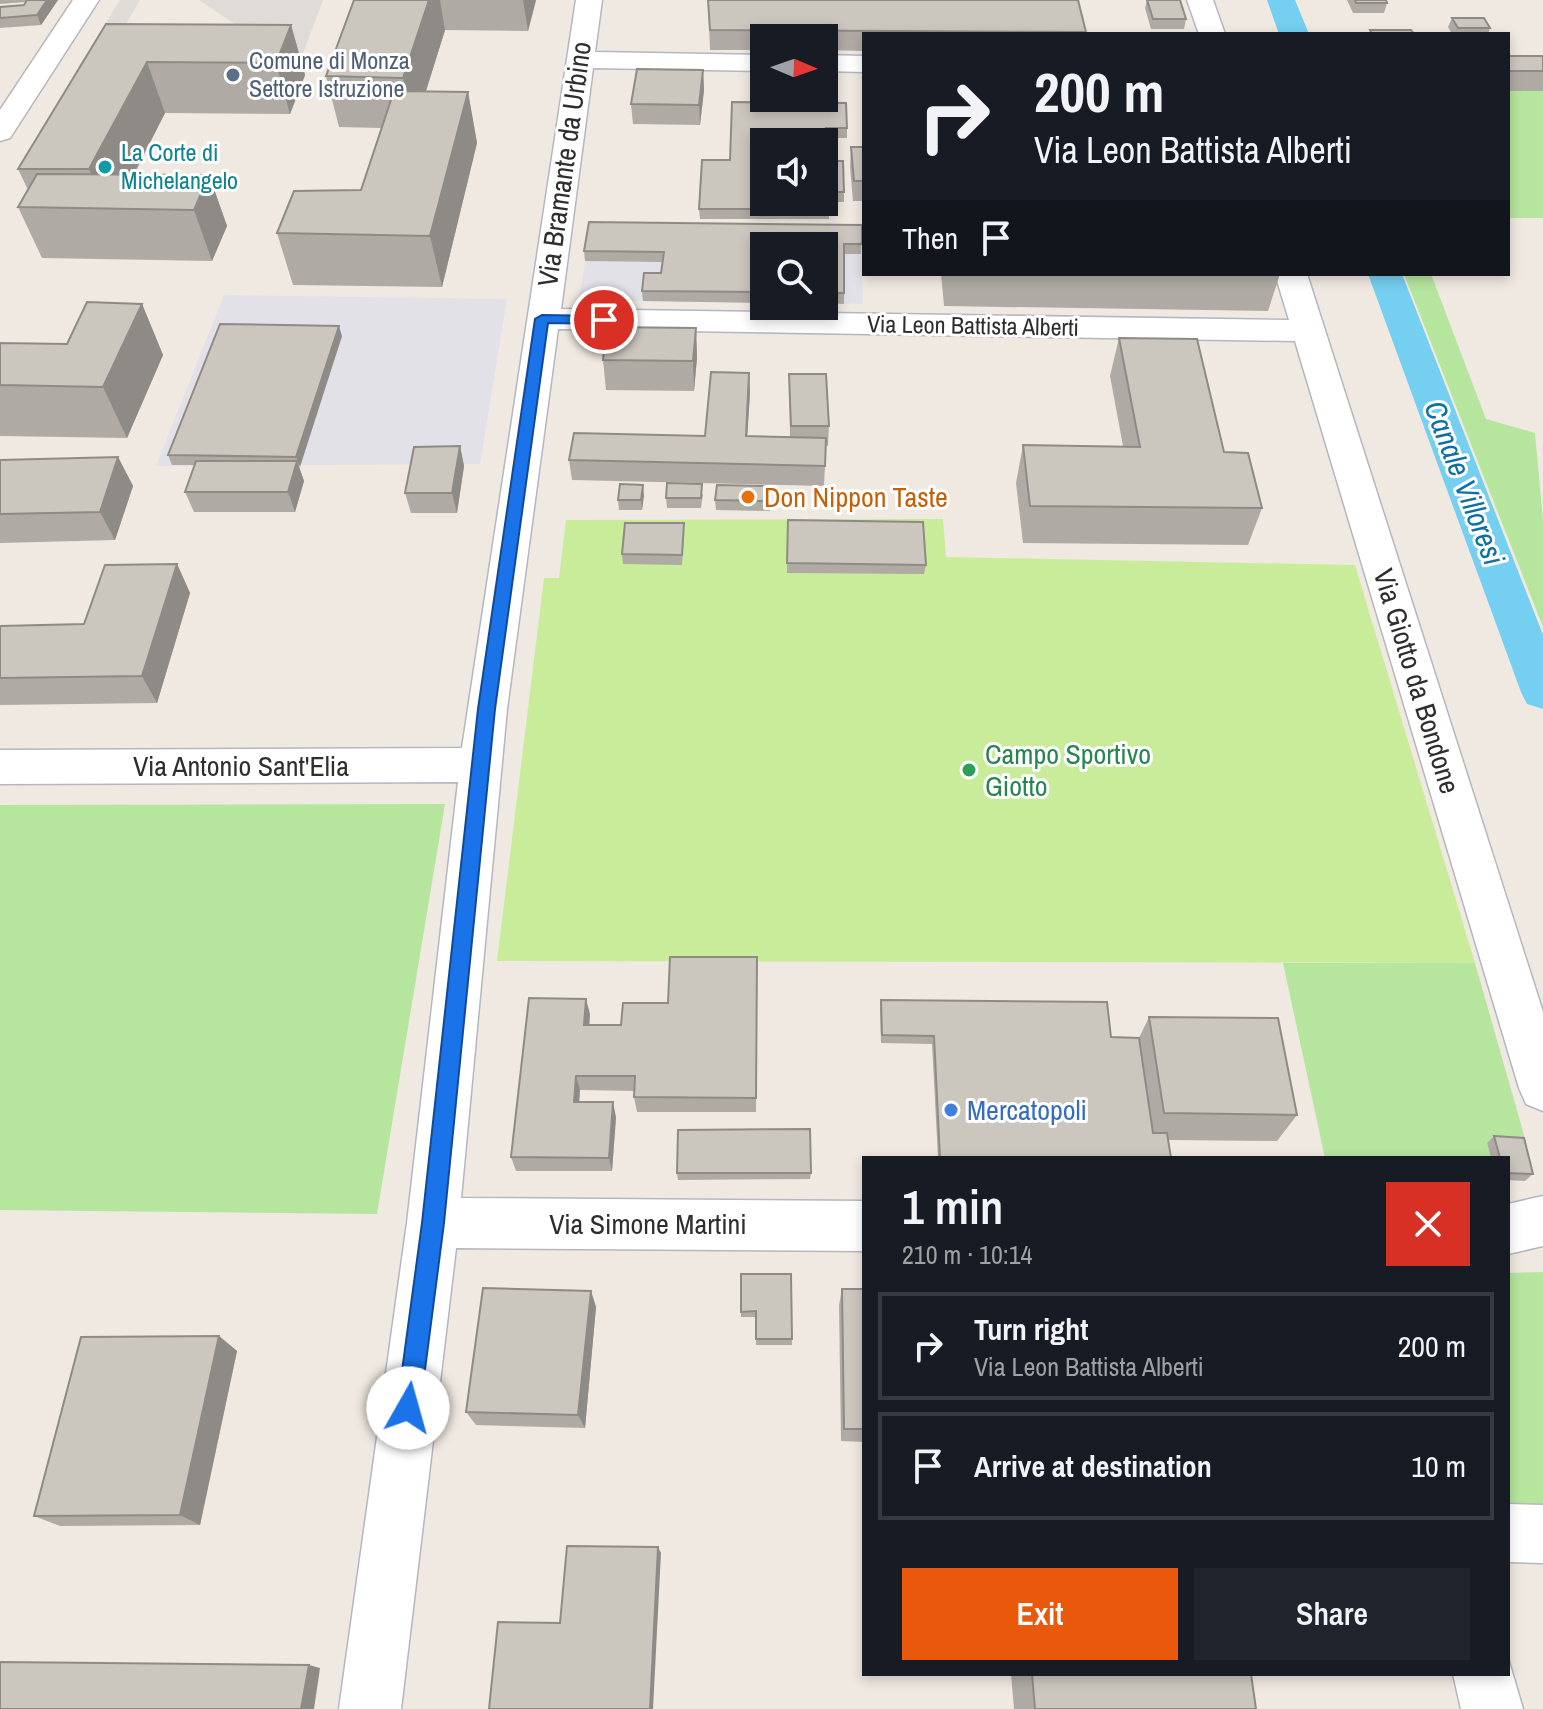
<!DOCTYPE html>
<meta charset="utf-8">
<style>
body{margin:0;font-family:"Archivo Narrow",sans-serif;background:#20242c;color:#f1f3f6;height:100vh;display:flex;flex-direction:column;font-size:30px;white-space:nowrap}
*{box-sizing:border-box;margin:0}
p{font-size:26px;color:#9ea1a6}
.icon{flex:none;width:44px;height:44px;fill:none;stroke:currentColor;stroke-width:2;stroke-linecap:round;stroke-linejoin:round}
.map{position:relative;flex:1;overflow:hidden}
.details{position:absolute;left:862px;top:1156px;width:648px;height:520px;display:flex;flex-direction:column;background:#171b24;border-radius:0px;box-shadow:0 4px 12px #0003}
.details>*{flex:none}
.top-card{position:absolute;left:862px;top:32px;width:648px;height:244px;border-radius:0px;box-shadow:0 4px 12px #0003;background:#171b24;color:#f1f3f6;overflow:hidden}
.needle{width:52px;rotate:92deg}
.controls{position:absolute;left:750px;top:24px;display:grid;gap:16px}
.controls a{display:grid;place-items:center;width:88px;height:88px;border-radius:0px;background:#171b24;box-shadow:0 4px 12px #0003;font-size:40px}
.pin{position:absolute;display:grid;place-items:center;width:68px;height:68px;color:#fff;margin:-34px;border:4px solid #fff;border-radius:50%;box-shadow:0 2px 8px #0007}
.me{position:absolute;width:88px;margin:-44px;rotate:7deg;stroke-linejoin:round;filter:drop-shadow(0 0 6px #0008)}
.turn{display:flex;align-items:center;gap:28px;height:168px;padding:0 40px;font-size:36px}
.turn .icon{width:104px;height:104px;stroke-width:2.5}
.turn b{display:block;font-size:56px;line-height:68px}
.then{display:flex;align-items:center;height:76px;padding:0 40px;background:#0003;gap:16px;font-size:30px}
.round{display:grid;place-items:center;flex:none;width:84px;height:84px;border-radius:0px;background:#20242c}
.overview{display:flex;align-items:center;justify-content:space-between;height:136px;padding:0 40px}
h1{font-size:48px;font-weight:600;line-height:60px}
.button{display:flex;gap:16px;margin-top:auto;padding:16px 40px}
.button a{flex:1;height:92px;border-radius:0px;background:#ea580c;color:#fff;font-size:32px;font-weight:600;line-height:92px;text-align:center}
.button a+a{background:#20242c;color:#f1f3f6}
ul{padding:0;list-style:none}
li{display:flex;align-items:center;gap:24px;height:108px;margin:0 16px 12px;padding:0 24px;border:4px solid #363941;border-radius:0px}
li div{flex:1}
li b{display:block;font-size:30px}
li em{font-style:normal}
.map>svg:first-child{display:block}
</style>
<div class="map">
<svg width="1543" height="1709" viewBox="0 0 1543 1709">
<rect width="100%" height="100%" fill="#efe9e1"/>
<g fill="#e3e1e8">
<path d="M590,232L861,236L863,304L824,303V246H764V303L579,300Z"/>
<path d="M224,295L507,299L480,464L156,466Z"/>
</g>
<g fill="#b6e59e">
<rect x="1508" y="91" width="35" height="127"/>
<path d="M1404,274H1431L1486,419L1535,433L1543,521V627Z"/>
<path d="M445,804L377,1214L0,1210V805Z"/>
<path d="M1283,963H1475L1526,1142L1487,1143L1491,1158H1325Z"/>
<path d="M1543,1272V1505H1508V1273Z"/>
</g>
<path fill="#c9ec9a" d="M943,519L946,557L1355,565L1475,963L497,961L544,578H559L566,520Z"/>
<path fill="#dfdcd8" d="M120,0H140L110,53L251,35L199,0H323L297,70L79,66Z"/>
<g fill="none" stroke-linecap="round" stroke-linejoin="round">
<g fill="#75cff0" fill-rule="evenodd">
<path d="M1267,0H1295L1309,34H1279Z"/>
<path d="M1368,274H1402L1543,635V709L1527,704L1521,692Z"/>
</g>
<g stroke="#b4b7c1" stroke-width="3">
<g id="minor">
<path d="M73,0H99L10,138L0,141V110Z"/>
<path d="M576,0H602L595,52L764,55V71L593,68L561,309L1289,320L1275,274H1307L1543,1012V1111L1526,1104L1519,1088L1295,341L558,329L507,709L461,1198L864,1201V1251L456,1248L401,1709H339L407,1223L458,782L0,784V750L462,748Z"/>
<path d="M1187,0H1213L1225,34H1199Z"/>
<path d="M824,55L864,56V72L824,71Z"/>
<path d="M1543,1196V1246L1508,1254V1204Z"/>
<path d="M1508,1504L1543,1505V1563L1508,1562Z"/>
<path d="M1508,1658L1523,1709H1461L1453,1674H1508Z"/>
</g>
</g>
<use href="#minor" fill="#fff" fill-rule="evenodd"/>
</g>
<g fill="#afaba4">
<path d="M0,0H58L41,25L0,28V7L24,5L26,2L0,4Z"/>
<path d="M354,0H536L528,31L445,30L426,91L468,92L477,143L442,287L293,285L277,233L361,190L381,128L339,127L326,76Z"/>
<path d="M708,0L1086,32L1085,34H864V51L824,50V38H764V50H710Z"/>
<path d="M1147,0H1180L1186,19L1184,29H1151L1145,8Z"/>
<path d="M1347,0H1386L1387,3L1384,13H1353Z"/>
<path d="M1452,18L1490,28L1488,34H1452L1448,27Z"/>
<path d="M106,24L291,25L305,75L290,114L165,113L134,175H209L227,226L212,261L42,258L18,207L28,190L18,169Z"/>
<rect x="1508" y="56" width="35" height="35"/>
<path d="M703,70L704,90L700,125L633,124L631,104Z"/>
<path d="M732,102L847,128V138H826L827,161L844,192V202H829V219H700L699,209L730,160Z"/>
<path d="M851,147H864V201H853L850,167Z"/>
<path d="M862,225L861,254H844V304L824,303V246H764V303L643,301L642,291L661,273L663,262L585,261L584,251Z"/>
<path d="M941,274H1280L1268,311L944,306Z"/>
<path d="M142,304L163,355L127,438L0,436V343L67,344Z"/>
<path d="M696,328L697,358L694,391L606,390L603,360Z"/>
<path d="M342,336L299,467L304,481L295,512H194L185,492L195,465H172L168,455Z"/>
<path d="M1119,338L1224,452L1262,508L1248,545L1023,543L1016,483L1023,445L1123,446L1110,376Z"/>
<path d="M749,373L750,393L747,436L790,437L789,374L829,426L828,446H826L824,486L572,480L569,460L705,436Z"/>
<path d="M460,446L464,466L457,513H411L405,493Z"/>
<path d="M118,457L133,486L115,540L0,543V460Z"/>
<path d="M770,486V511L716,510L715,500Z"/>
<path d="M703,494L701,508H667L666,498Z"/>
<path d="M644,495L642,510H619L618,500Z"/>
<path d="M788,520L926,565L924,574L787,573Z"/>
<path d="M684,533L682,565L623,564L622,554Z"/>
<path d="M177,564L190,593L157,703L0,705V626L84,624Z"/>
<path d="M757,957L756,1112H637L634,1097L635,1091L580,1090L579,1102L616,1117L612,1171H516L511,1157L590,1014L589,1025H621L668,1003Z"/>
<path d="M881,1000L1111,1037L1139,1038L1149,1017L1297,1115L1277,1141L1168,1140L1171,1158H938L932,1044L881,1043L880,1008Z"/>
<path d="M1494,1136L1533,1174L1525,1181L1508,1180V1158H1491L1487,1143Z"/>
<path d="M677,1173H811L810,1179L678,1180Z"/>
<path d="M741,1274H791L792,1345H756V1317H741Z"/>
<path d="M842,1289H864V1442L841,1441L839,1305Z"/>
<path d="M591,1291L596,1307L585,1428L476,1425L466,1412Z"/>
<path d="M219,1336L237,1351L200,1525L60,1526L34,1516Z"/>
<path d="M1011,1674H1251L1256,1709H1014Z"/>
</g>
<g fill="#8e8b86">
<path d="M47,0H58L41,25L37,15Z"/>
<path d="M429,0H440L445,30L414,129L403,78Z"/>
<path d="M523,0H536L528,31Z"/>
<path d="M291,25L305,75L290,114L276,63Z"/>
<path d="M147,62L165,113L116,208H105L89,169Z"/>
<path d="M703,70L704,90L700,125L699,105Z"/>
<path d="M468,92L477,143L442,287L430,236Z"/>
<path d="M209,175L227,226L212,261L194,210Z"/>
<path d="M142,304L163,355L127,438L103,387Z"/>
<path d="M339,326L342,336L300,467L296,457Z"/>
<path d="M696,328L697,358L694,391L693,361Z"/>
<path d="M749,373L750,393L746,456V436Z"/>
<path d="M460,446L464,466L457,513L452,493Z"/>
<path d="M118,457L133,486L115,540L100,512Z"/>
<path d="M297,461L304,481L295,512L288,492Z"/>
<path d="M643,485L644,495L642,510L641,500Z"/>
<path d="M177,564L190,593L157,703L142,676Z"/>
<path d="M586,999L590,1014L588,1041L584,1025Z"/>
<path d="M576,1076L580,1090L578,1116L574,1102Z"/>
<path d="M613,1102L616,1117L612,1171L609,1158Z"/>
<path d="M591,1291L596,1307L585,1428L578,1415Z"/>
<path d="M219,1336L237,1351L200,1525L180,1515Z"/>
<path d="M658,1547L661,1553L653,1709H650Z"/>
<path d="M309,1665L320,1668L314,1709H301Z"/>
</g>
<g fill="#cbc7bf" stroke="#8e8b86" stroke-width="2" fill-rule="evenodd">
<path d="M27,0H47L37,15L0,18V7L24,5Z"/>
<path d="M354,0H429L403,78L326,76Z"/>
<path d="M708,0H1078L1086,32L710,30Z"/>
<path d="M1147,0H1180L1186,19H1153Z"/>
<path d="M1355,0H1386L1387,3H1356Z"/>
<path d="M1452,18H1484L1490,28H1458Z"/>
<path d="M106,24L291,25L276,63L147,62L89,169H18Z"/>
<path d="M1370,30H1411L1414,34H1372Z"/>
<rect x="1508" y="56" width="35" height="15"/>
<path d="M637,69L703,70L699,105L631,104Z"/>
<path d="M394,91L468,92L430,236L277,233L294,191L361,190Z"/>
<path d="M732,102L846,103L847,128H826L827,161H843L844,192H828L829,209H699L702,160H730ZM764,142H824V202H764Z"/>
<path d="M851,147H864V181H854Z"/>
<path d="M37,174L209,175L194,210L18,207Z"/>
<path d="M589,222L862,225V244H844V293H824V246H764V292L642,291L644,273H661L664,252L584,251Z"/>
<path d="M87,302L142,304L103,387L0,385V343L67,344Z"/>
<path d="M220,324L339,326L296,457L168,455Z"/>
<path d="M607,327L696,328L693,361L603,360Z"/>
<path d="M1119,338L1197,339L1224,452L1248,453L1262,508L1030,506L1023,445L1140,447Z"/>
<path d="M711,372L749,373L746,436L826,438L825,466L569,460L574,433L705,436Z"/>
<path d="M789,374H826L829,426H791Z"/>
<path d="M460,446L452,493H405L414,447Z"/>
<path d="M118,457L100,512L0,514V460Z"/>
<path d="M196,461H297L288,492H185Z"/>
<path d="M667,483L702,484L701,498H666Z"/>
<path d="M620,484L643,485L641,500H618Z"/>
<path d="M717,485L770,486L769,501L715,500Z"/>
<path d="M788,520L923,522L926,565L787,563Z"/>
<path d="M625,523H684L682,555L622,554Z"/>
<path d="M177,564L142,676L0,678V626L84,624L105,565Z"/>
<path d="M670,957H757L756,1098L634,1097L635,1076H576L574,1102H613L609,1158L511,1157L529,998L586,999L584,1025H621L623,1003H668Z"/>
<path d="M881,1000L1107,1002L1111,1037L1139,1038L1153,1133H1167L1171,1158H940L934,1036L882,1035Z"/>
<path d="M1149,1017L1278,1018L1297,1115L1164,1113Z"/>
<path d="M810,1129L811,1173H677L678,1130Z"/>
<path d="M1494,1136L1524,1138L1533,1174L1508,1173V1158H1500Z"/>
<path d="M741,1274H791L792,1339H756V1311L741,1312Z"/>
<path d="M483,1288L591,1291L578,1415L466,1412Z"/>
<path d="M842,1289H864V1429H844Z"/>
<path d="M219,1336L180,1515L34,1516L81,1337Z"/>
<path d="M567,1546L658,1547L650,1709H489L498,1622L560,1623Z"/>
<path d="M0,1662L309,1665L301,1709H0Z"/>
<path d="M1032,1674H1251L1256,1709H1035Z"/>
</g>
<path fill="#1a73e8" stroke="#114b97" stroke-width="2" d="M542,315L604,316L611,320L604,324L548,323L495,709L444,1223L420,1408L417,1416L408,1420L400,1416L397,1408L422,1223L478,709L535,319Z"/>
<circle fill="#5c6f8a" stroke="#fff" stroke-width="3" cx="233" cy="75" r="8"/>
<circle fill="#0f9aa8" stroke="#fff" stroke-width="3" cx="105" cy="167" r="8"/>
<circle fill="#e8710a" stroke="#fff" stroke-width="3" cx="748" cy="497" r="8"/>
<circle fill="#2e9e5b" stroke="#fff" stroke-width="3" cx="969" cy="770" r="8"/>
<circle fill="#3f7fe0" stroke="#fff" stroke-width="3" cx="951" cy="1110" r="8"/>
<g text-anchor="middle" stroke-width="6" stroke-linejoin="round" paint-order="stroke">
<g font-size="24" fill="#4e5e75" stroke="#fff" text-anchor="start">
<text x="249" y="69">Comune di Monza<tspan x="249" dy="28">Settore Istruzione</tspan></text>
</g>
<g font-size="24" fill="#0d838f" stroke="#fff" text-anchor="start">
<text x="121" y="161">La Corte di<tspan x="121" dy="28">Michelangelo</tspan></text>
</g>
<g font-size="24" fill="#2e2e2e" stroke="#fff">
<text transform="translate(973 326) rotate(1)" y="8">Via Leon Battista Alberti</text>
</g>
<g font-size="28" fill="#2e2e2e" stroke="#fff">
<text transform="translate(564 164) rotate(-82)" y="10">Via Bramante da Urbino</text>
<text transform="translate(1417 681) rotate(73)" y="10">Via Giotto da Bondone</text>
<text x="241" y="776">Via Antonio Sant'Elia</text>
<text x="648" y="1234">Via Simone Martini</text>
</g>
<g font-size="28" fill="#c56008" stroke="#fff" text-anchor="start">
<text x="764" y="507">Don Nippon Taste</text>
</g>
<g font-size="28" fill="#27864d" stroke="#fff" text-anchor="start">
<text x="985" y="764">Campo Sportivo<tspan x="985" dy="32">Giotto</tspan></text>
</g>
<g font-size="28" fill="#366cbe" stroke="#fff" text-anchor="start">
<text x="967" y="1120">Mercatopoli</text>
</g>
<g font-size="30" font-style="italic" fill="#0d6fa3" stroke="#fff">
<text transform="translate(1464 483) rotate(69)" y="10">Canale Villoresi</text>
</g>
</g>
</svg>
<div class="controls">
<a><svg class="needle" viewBox="-14 -14 28 28"><path d="M0-13l5 13h-10z" fill="#e53935"/><path d="M0 13l5-13h-10z" fill="#9ea1a6"/></svg></a>
<a><svg class="icon" aria-label="sound" viewBox="0 0 24 24"><path d="M4 9h4l5-4v14l-5-4H4zM17 9q2 3 0 6"/></svg></a>
<a><svg class="icon" aria-label="search" viewBox="0 0 24 24"><circle cx="10" cy="10" r="6"/><path d="M15 15l6 6"/></svg></a>
</div>
<div class="pin" style="left:604px;top:320px;background:#d93025"><svg class="icon" aria-label="arrive" viewBox="0 0 24 24"><path d="M6 21V4h12l-3 4 3 4H6"/></svg></div>
<svg class="me" style="left:408px;top:1408px" viewBox="-20 -20 40 40"><circle r="19" fill="#fff"/><path d="M0-13L10 11 0 6-10 11z" fill="#1a73e8"/></svg>
<div class="top-card">
<div class="turn"><svg class="icon" aria-label="right" viewBox="0 0 24 24"><path d="M7 20v-9h11M14 6l5 5-5 5"/></svg><div><b>200 m</b>Via Leon Battista Alberti</div></div>
<div class="then">Then<svg class="icon" aria-label="arrive" viewBox="0 0 24 24"><path d="M6 21V4h12l-3 4 3 4H6"/></svg></div>
</div>
<section class="details">
<div class="overview"><div><h1>1 min</h1><p>210 m · 10:14</p></div><a class="round" style="background:#d93025;color:#fff"><svg class="icon" aria-label="close" viewBox="0 0 24 24"><path d="M6 6l12 12M18 6L6 18"/></svg></a></div>
<ul>
<li><svg class="icon" aria-label="right" viewBox="0 0 24 24"><path d="M7 20v-9h11M14 6l5 5-5 5"/></svg><div><b>Turn right</b><p>Via Leon Battista Alberti</p></div><em>200 m</em></li>
<li><svg class="icon" aria-label="arrive" viewBox="0 0 24 24"><path d="M6 21V4h12l-3 4 3 4H6"/></svg><div><b>Arrive at destination</b></div><em>10 m</em></li>
</ul>
<div class="button"><a>Exit</a><a>Share</a></div>
</section>
</div>
